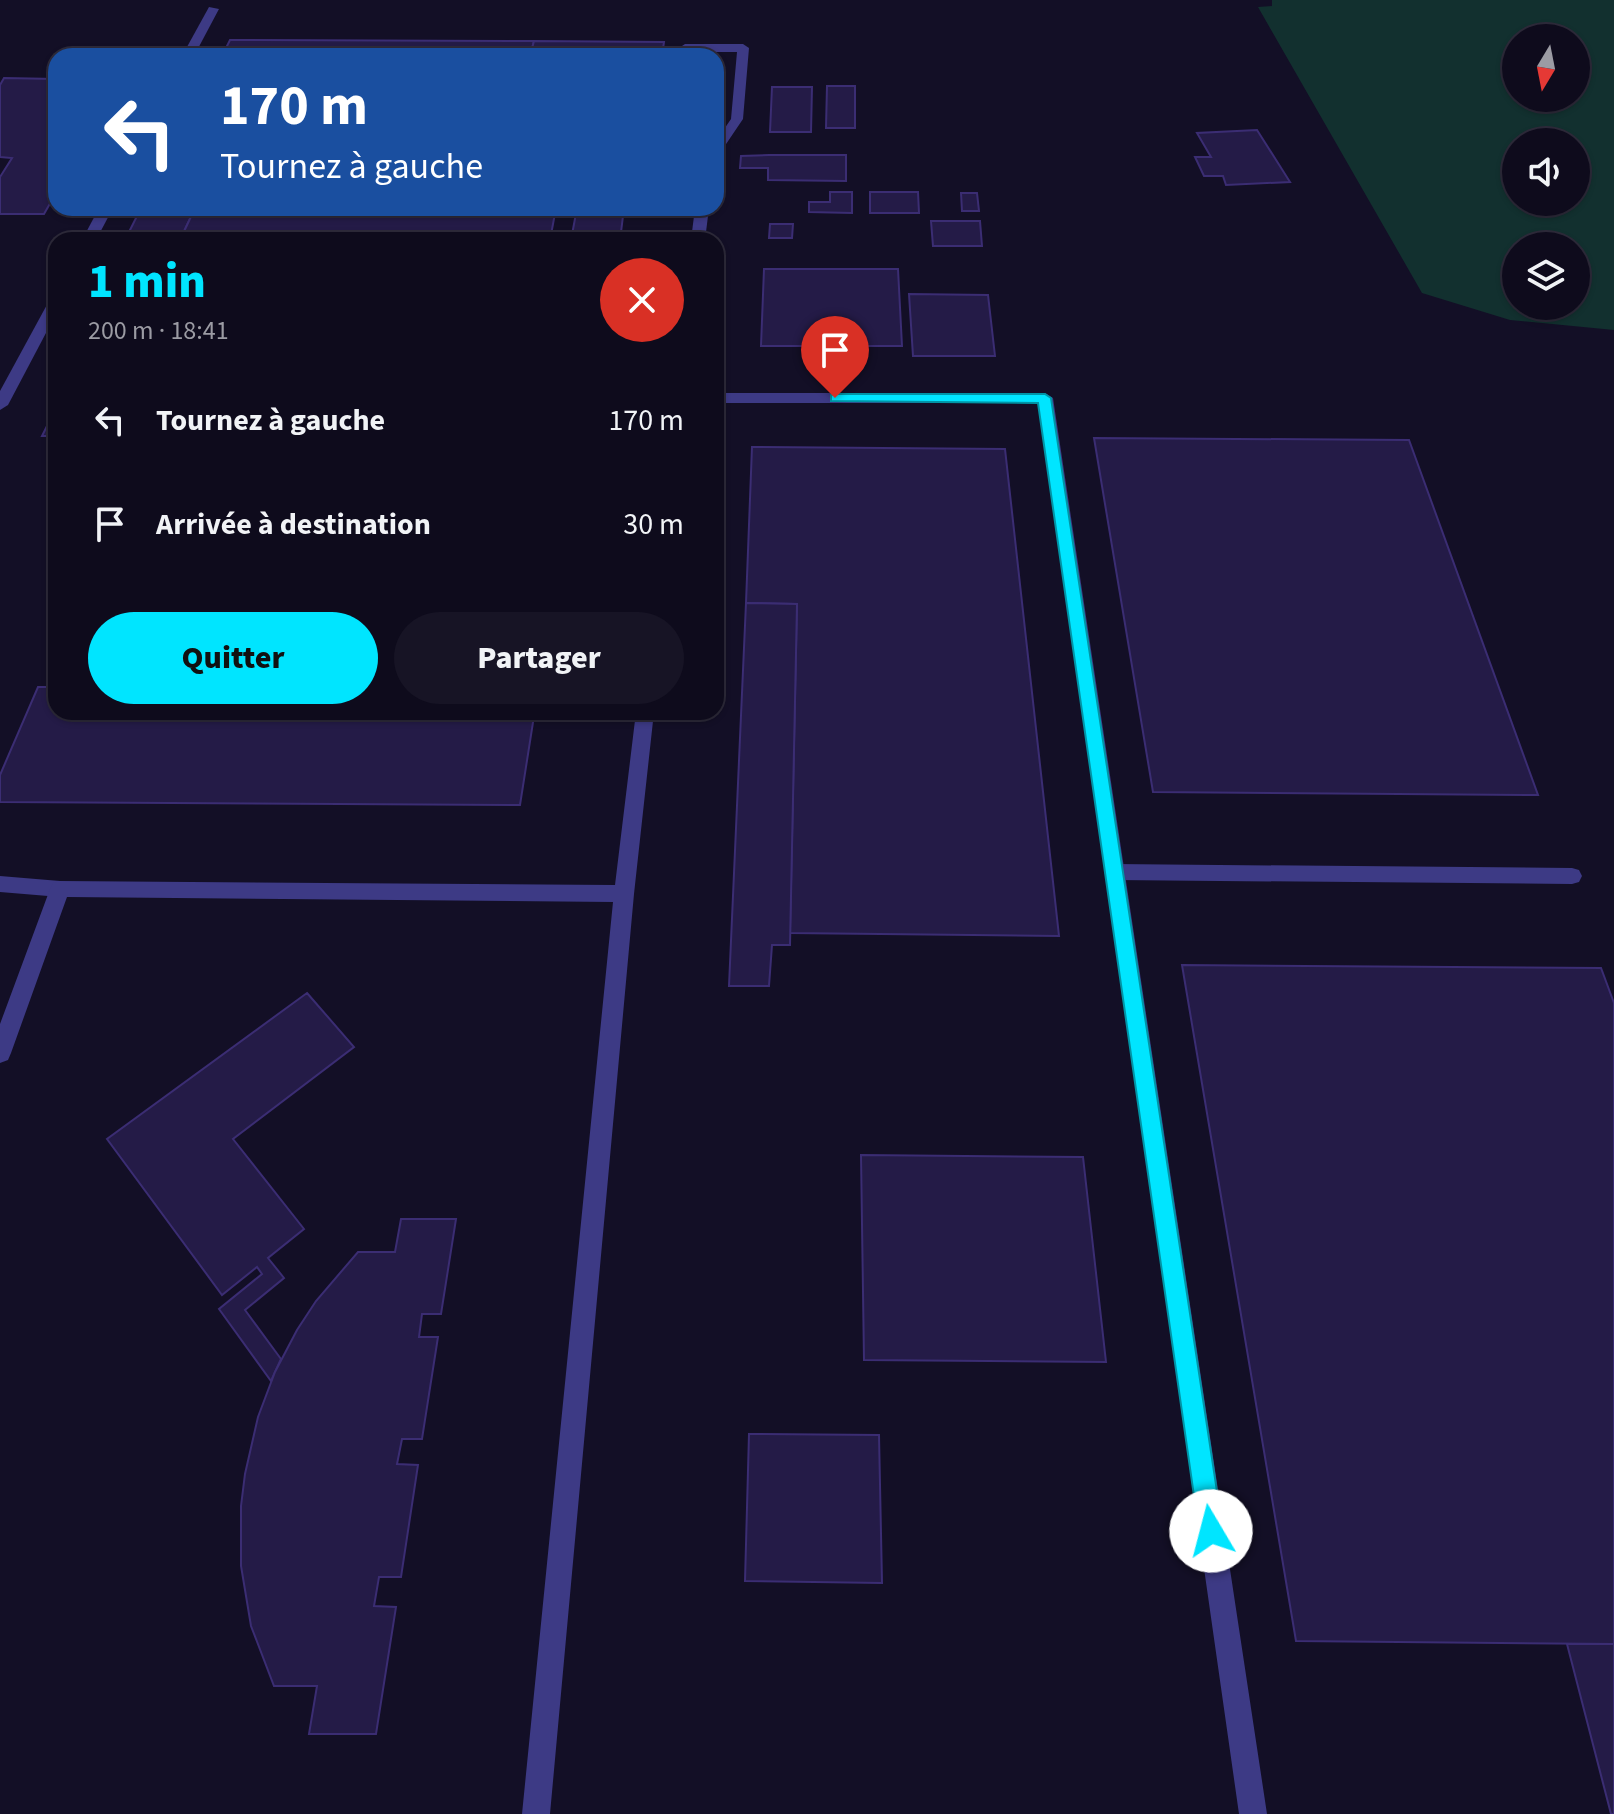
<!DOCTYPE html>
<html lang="fr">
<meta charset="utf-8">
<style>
body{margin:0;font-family:"Source Sans 3",sans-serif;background:#171425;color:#f1f3f6;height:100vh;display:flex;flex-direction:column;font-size:30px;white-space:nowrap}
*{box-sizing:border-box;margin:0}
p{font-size:26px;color:#9b9ba3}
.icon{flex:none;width:44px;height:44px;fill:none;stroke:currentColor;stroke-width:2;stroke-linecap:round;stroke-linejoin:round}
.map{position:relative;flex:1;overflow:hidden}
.panel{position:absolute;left:48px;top:232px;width:676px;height:488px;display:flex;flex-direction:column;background:#0e0b1c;border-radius:24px;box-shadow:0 2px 6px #0004,0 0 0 2px #2e2b3b}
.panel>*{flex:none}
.banner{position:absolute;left:48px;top:48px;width:676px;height:168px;border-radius:24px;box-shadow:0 2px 6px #0004,0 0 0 2px #2e2b3b;background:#1a4fa0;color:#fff;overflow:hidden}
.needle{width:52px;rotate:190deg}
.tools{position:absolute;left:1502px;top:24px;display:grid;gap:16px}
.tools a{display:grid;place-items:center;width:88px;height:88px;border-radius:50%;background:#0e0b1c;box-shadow:0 2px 6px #0004,0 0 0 2px #2e2b3b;font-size:40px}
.pin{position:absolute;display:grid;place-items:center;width:68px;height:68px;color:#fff;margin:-82px -34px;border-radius:50% 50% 50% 0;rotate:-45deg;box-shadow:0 0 8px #0007}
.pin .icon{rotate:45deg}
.me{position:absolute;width:88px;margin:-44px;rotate:352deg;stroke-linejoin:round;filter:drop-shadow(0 0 6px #0008)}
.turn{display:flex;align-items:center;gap:28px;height:168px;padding:0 40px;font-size:36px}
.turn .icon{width:104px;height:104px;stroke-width:2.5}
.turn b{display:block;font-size:56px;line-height:68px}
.round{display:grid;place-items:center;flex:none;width:84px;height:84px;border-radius:42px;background:#171425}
.summary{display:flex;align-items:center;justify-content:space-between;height:136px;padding:0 40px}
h1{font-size:48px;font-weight:800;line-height:60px;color:#00e5ff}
.primary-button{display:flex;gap:16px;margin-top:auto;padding:16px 40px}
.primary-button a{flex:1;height:92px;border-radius:48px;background:#00e5ff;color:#111;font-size:32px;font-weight:800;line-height:92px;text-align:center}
.primary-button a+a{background:#171425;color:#f1f3f6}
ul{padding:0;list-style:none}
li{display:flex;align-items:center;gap:24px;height:104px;padding:0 40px}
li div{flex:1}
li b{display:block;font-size:30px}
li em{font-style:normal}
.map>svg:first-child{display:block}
</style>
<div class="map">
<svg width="1614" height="1814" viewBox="0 0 1614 1814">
<rect width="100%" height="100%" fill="#130f26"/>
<path fill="#12302f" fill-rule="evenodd" d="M1272,0H1614V330L1510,320L1422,293L1258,7L1272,6ZM1516,38H1576V98H1516ZM1516,142H1576V202H1516ZM1516,246H1576V306H1516Z"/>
<g fill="#241b47" stroke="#3b2d73" stroke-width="2">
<path d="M230,40L534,41L530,56H582H228L232,48H226Z"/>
<path d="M534,41L664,42L662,56H530Z"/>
<path d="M4,78L56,79V193L44,214H0V177L12,158L0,157V85Z"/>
<path d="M827,86H855V128H826Z"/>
<path d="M772,87H812L811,132H770Z"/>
<path d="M1257,130L1290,182L1226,185L1223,176H1204L1195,157H1211L1197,133Z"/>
<path d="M769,155H846V181L768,180V168H740L741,156Z"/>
<path d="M830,192H852V213L809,212V202H830Z"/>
<path d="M870,192H918L919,213H870Z"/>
<path d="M961,193H977L979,211H962Z"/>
<path d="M141,208H195L180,240H125Z"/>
<path d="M195,208H556L550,240H180Z"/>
<path d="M577,208H624L620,240H571Z"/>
<path d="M931,221H980L982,246H933Z"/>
<path d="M770,224H793L792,238H769Z"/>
<path d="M764,269H898L902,346H761Z"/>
<path d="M909,294L988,295L995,356H913Z"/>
<path d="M56,408V436H42Z"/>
<path d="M1094,438L1409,440L1538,795L1153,792Z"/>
<path d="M752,447L1005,449L1059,936L790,933L797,604L746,603Z"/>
<path d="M746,603L797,604L790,945H772L769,986H729Z"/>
<path d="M38,687H56V712L407,715V712H454L453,715L534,716L520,805L0,802V775Z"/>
<path d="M1182,965L1601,968L1614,1003V1644L1296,1641Z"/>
<path d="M307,993L354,1047L233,1139L304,1229L268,1258L284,1278L245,1310L281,1359L271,1381L219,1309L262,1274L257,1267L222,1295L107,1139Z"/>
<path d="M861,1155L1083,1157L1106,1362L864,1360Z"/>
<path d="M401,1219H456L441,1314H422L419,1337H438L422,1439H402L397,1464L418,1465L401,1577H379L374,1606L396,1607L376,1734H309L317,1686H274L251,1626L241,1566V1506L245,1474L258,1417L275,1372L297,1330L316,1301L358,1252H395Z"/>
<path d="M749,1434L879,1435L882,1583L745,1581Z"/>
<path d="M1567,1644H1614V1814H1611Z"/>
</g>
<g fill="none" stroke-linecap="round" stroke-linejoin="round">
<g fill="#3d3a85" fill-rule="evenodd">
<path d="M209,7L219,9L194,56H182Z"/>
<path d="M99,208H113L96,240H82Z"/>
<path d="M56,297V314L8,405L0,410V391L49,301Z"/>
<path d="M1114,864L1572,868L1579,870L1582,876L1579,882L1572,884L1114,880L1107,878L1104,872L1107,866Z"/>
<path d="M0,876L60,881L67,883L70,889L67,895L60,897L0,892Z"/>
</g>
<g fill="#3d3a85" fill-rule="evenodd">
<path d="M685,44H743L749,48L743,119L720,153L716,154V141L731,119L737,52H690V56H678L679,48Z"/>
<path d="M695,208H709L705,240H691Z"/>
<path d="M716,393H1045L1053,398L1267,1814H1239L1038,403H716Z"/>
<path d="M636,712H654L634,894L550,1814H522L613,902L67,897L11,1053L8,1060L0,1063V1024L50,889L53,883L60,881L615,885Z"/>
</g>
</g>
<path fill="#00e5ff" stroke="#0095a6" stroke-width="2" d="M835,394H1045L1051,398L1223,1531L1219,1540L1211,1543L1203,1540L1199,1531L1038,403L831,401V395Z"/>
</svg>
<div class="tools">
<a><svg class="needle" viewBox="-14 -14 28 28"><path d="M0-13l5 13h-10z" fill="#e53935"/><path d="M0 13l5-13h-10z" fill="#9b9ba3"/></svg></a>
<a><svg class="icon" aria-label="sound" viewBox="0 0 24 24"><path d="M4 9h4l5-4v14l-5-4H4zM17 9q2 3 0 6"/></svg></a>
<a><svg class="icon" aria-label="layers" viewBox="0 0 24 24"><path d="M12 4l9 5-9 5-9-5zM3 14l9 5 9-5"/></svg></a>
</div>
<div class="pin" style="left:835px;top:398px;background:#d93025"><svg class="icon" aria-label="arrive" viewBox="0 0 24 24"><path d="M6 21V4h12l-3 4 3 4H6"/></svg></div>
<svg class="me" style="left:1211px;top:1531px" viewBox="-20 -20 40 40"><circle r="19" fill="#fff"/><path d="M0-13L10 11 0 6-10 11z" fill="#00e5ff"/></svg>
<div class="banner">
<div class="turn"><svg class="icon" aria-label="left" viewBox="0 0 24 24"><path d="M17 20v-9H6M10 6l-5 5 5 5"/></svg><div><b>170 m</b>Tournez à gauche</div></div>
</div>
<section class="panel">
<div class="summary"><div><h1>1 min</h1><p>200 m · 18:41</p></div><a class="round" style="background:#d93025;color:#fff"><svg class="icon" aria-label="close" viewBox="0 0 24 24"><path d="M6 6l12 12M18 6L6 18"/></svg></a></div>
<ul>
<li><svg class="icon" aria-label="left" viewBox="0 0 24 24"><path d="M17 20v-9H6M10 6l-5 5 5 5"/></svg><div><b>Tournez à gauche</b></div><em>170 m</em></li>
<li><svg class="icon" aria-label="arrive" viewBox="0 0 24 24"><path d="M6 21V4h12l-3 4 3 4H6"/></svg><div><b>Arrivée à destination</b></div><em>30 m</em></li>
</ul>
<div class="primary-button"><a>Quitter</a><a>Partager</a></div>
</section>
</div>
